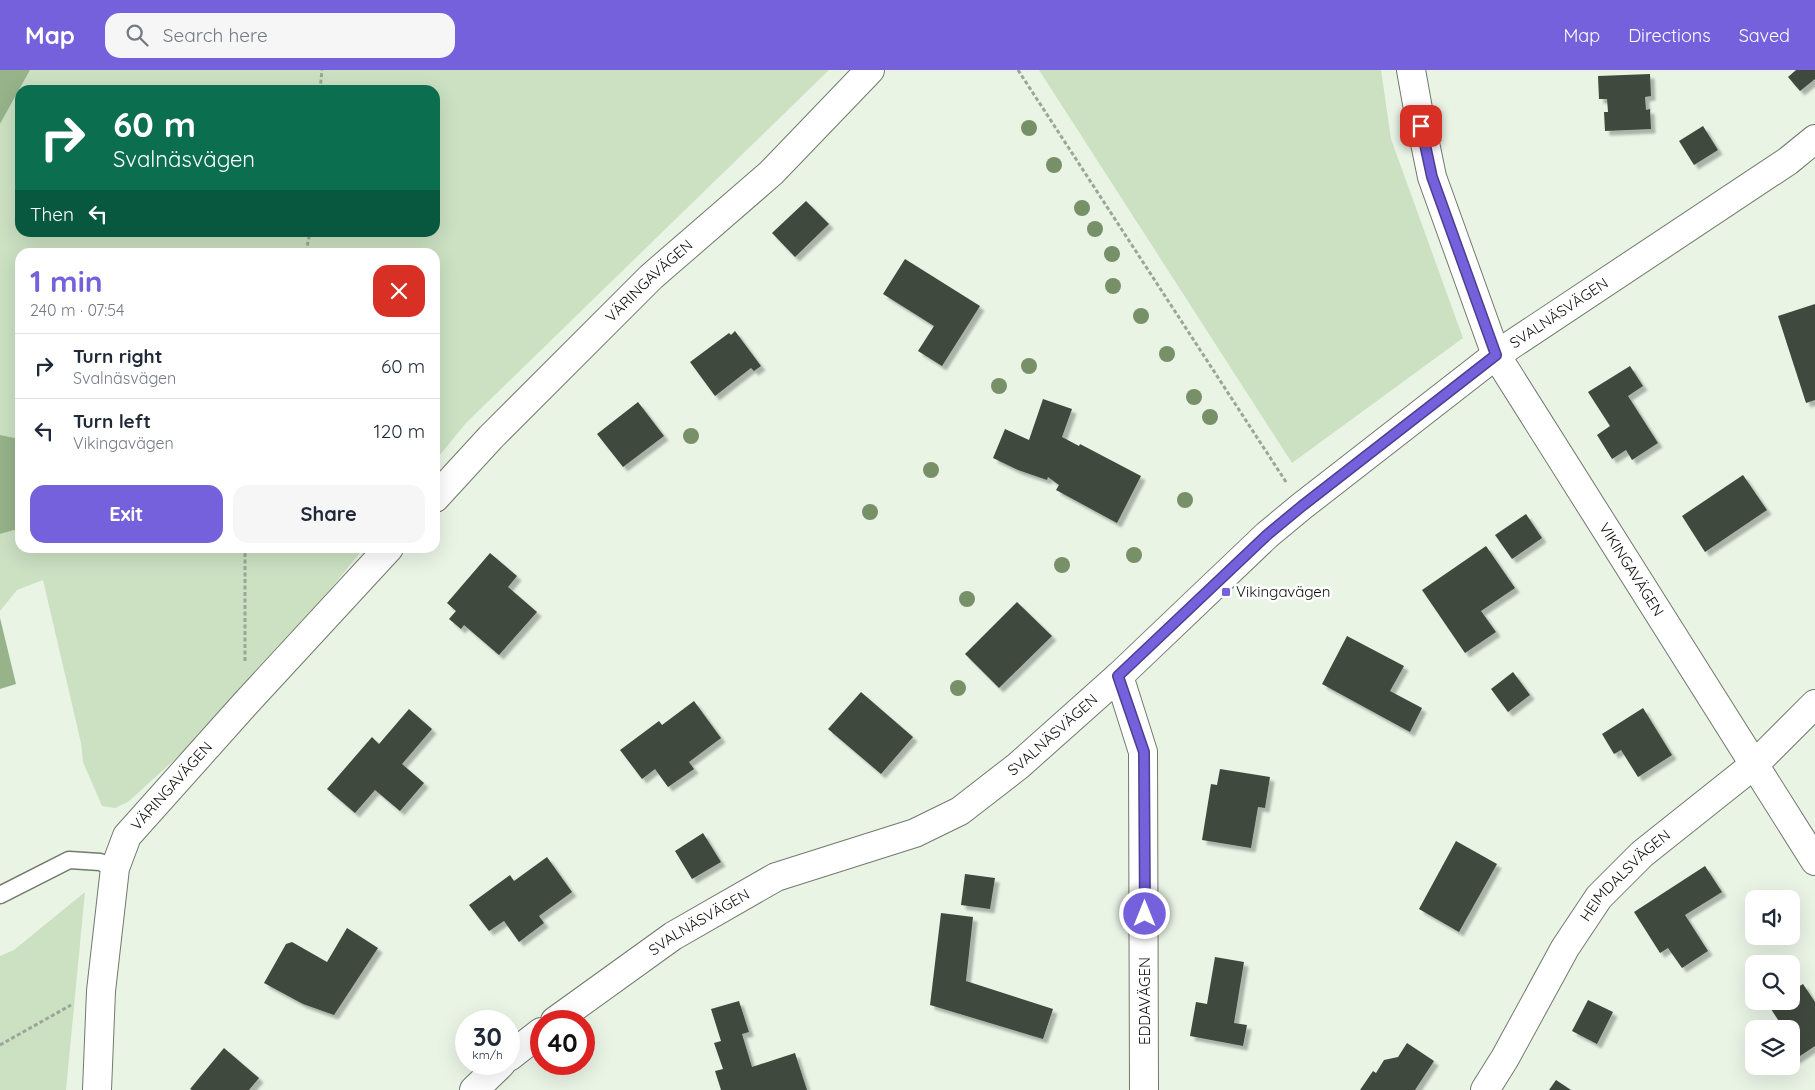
<!DOCTYPE html>
<meta charset="utf-8">
<style>
body{margin:0;font-family:Quicksand,sans-serif;background:#f6f6f7;color:#1f2937;height:100vh;display:flex;flex-direction:column;font-size:19px;white-space:nowrap}
*{box-sizing:border-box;margin:0}
p{font-size:16px;color:#747a83}
.icon{flex:none;width:28px;height:28px;fill:none;stroke:currentColor;stroke-width:2;stroke-linecap:round;stroke-linejoin:round}
.map{position:relative;flex:1;overflow:hidden}
.side{position:absolute;left:15px;top:178px;width:425px;height:305px;display:flex;flex-direction:column;background:#fff;border-radius:15px;box-shadow:0 5px 20px #0002}
.side>*{flex:none}
.banner{position:absolute;left:15px;top:15px;width:425px;height:152px;border-radius:15px;box-shadow:0 5px 20px #0002;background:#0b6e4f;color:#fff;overflow:hidden}
.controls{position:absolute;left:1745px;top:820px;display:grid;gap:10px}
.controls a{display:grid;place-items:center;width:55px;height:55px;border-radius:10px;background:#fff;box-shadow:0 5px 20px #0002;font-size:25px}
.speed{position:absolute;left:455px;top:940px;display:flex;gap:10px;font-size:25px;font-weight:700;text-align:center}
.speed>*{display:grid;place-content:center;width:65px;height:65px;border-radius:50%;background:#fff;box-shadow:0 5px 20px #0002;line-height:1}
.speed small{font-size:12px;font-weight:400}
.speed .limit{border:8px solid #d22;background:#fff;color:#111}
.pin{position:absolute;display:grid;place-items:center;width:42px;height:42px;color:#fff;margin:-21px;border-radius:10px;box-shadow:0 2px 8px #0006}
.me{position:absolute;width:55px;margin:-28px;rotate:0deg;stroke-linejoin:round;filter:drop-shadow(0 0 4px #0008)}
.turn{display:flex;align-items:center;gap:18px;height:105px;padding:0 15px;font-size:22px}
.turn .icon{width:65px;height:65px;stroke-width:2.5}
.turn b{display:block;font-size:35px;line-height:42px}
.then{display:flex;align-items:center;height:48px;padding:0 15px;background:#0003;gap:10px;font-size:19px}
.round{display:grid;place-items:center;flex:none;width:52px;height:52px;border-radius:15px;background:#f6f6f7}
.overview{display:flex;align-items:center;justify-content:space-between;height:85px;padding:0 15px}
h1{font-size:30px;font-weight:800;line-height:38px;color:#7561dc}
.cta{display:flex;gap:10px;margin-top:auto;padding:10px 15px}
.cta a{flex:1;height:58px;border-radius:15px;background:#7561dc;color:#fff;font-size:20px;font-weight:800;line-height:58px;text-align:center}
.cta a+a{background:#f6f6f7;color:#1f2937}
ul{padding:0;list-style:none}
li{display:flex;align-items:center;gap:15px;height:65px;padding:0 15px;border-top:1px solid #e0e1e3}
li div{flex:1}
li b{display:block;font-size:19px}
li em{font-style:normal}
header{display:flex;align-items:center;gap:30px;box-sizing:border-box;height:70px;padding:0 25px;background:#7561dc;color:#fff}
header strong{font-size:24px}
nav{display:flex;gap:28px;margin-inline-start:auto;font-size:18px}
.search{width:350px;height:45px;background:#f6f6f7;display:flex;align-items:center;gap:12px;box-sizing:border-box;padding:0 18px;border-radius:15px;color:#747a83;font-size:19px}
.map>svg:first-child{display:block}
</style>
<header>
<strong>Map</strong>
<div class="search"><svg class="icon" aria-label="search" viewBox="0 0 24 24"><circle cx="10" cy="10" r="6"/><path d="M15 15l6 6"/></svg>Search here</div>
<nav><a>Map</a><a>Directions</a><a>Saved</a></nav>
</header>
<div class="map">
<svg width="1815" height="1020" viewBox="0 0 1815 1020">
<defs>
<filter id="shadow"><feDropShadow dx="4.5" dy="4.5" stdDeviation="1" flood-color="#0004"/></filter>
</defs>
<rect width="100%" height="100%" fill="#e9f4e5"/>
<g fill="#cbe1c2" fill-rule="evenodd">
<path d="M30,0H829L466,353L435,391V182H20V369L0,365V54ZM20,20H435V162H20Z"/>
<path d="M1039,0H1381L1391,69L1463,268L1292,393Z"/>
<path d="M20,379V478H364L282,578L207,660L128,732L115,738L102,736L83,692L81,673L43,510L17,520L0,541V464L18,459Z"/>
<path d="M85,822L66,1020H0V886L14,880Z"/>
</g>
<g fill="#96b38a">
<path d="M0,0H30L0,54Z"/>
<path d="M0,365L20,369L18,459L0,464Z"/>
<path d="M0,548L16,614L0,619Z"/>
</g>
<g fill="#40493d" filter="url(#shadow)">
<path d="M1796,0H1815V9L1800,21L1788,7Z"/>
<path d="M1650,4L1651,26L1645,27L1646,40L1650,39L1651,59L1605,61L1604,42H1608L1607,29H1599L1598,6Z"/>
<path d="M1703,56L1718,80L1694,95L1679,71Z"/>
<path d="M806,131L829,154L795,187L772,163Z"/>
<path d="M905,189L980,236L942,296L918,281L934,256L883,224Z"/>
<path d="M1815,234V330L1806,333L1778,246Z"/>
<path d="M735,261L761,296L754,301L751,298L715,326L690,292L729,263L731,265Z"/>
<path d="M1630,296L1643,316L1628,326L1658,373L1632,390L1626,380L1612,389L1597,365L1610,356L1588,322Z"/>
<path d="M1043,329L1072,339L1062,367L1079,376L1080,374L1141,406L1117,453L1056,420L1059,415L1048,407L1047,410L1018,400L993,388L1005,359L1029,370Z"/>
<path d="M638,332L664,366L623,397L597,364Z"/>
<path d="M1743,405L1767,440L1705,482L1682,446Z"/>
<path d="M1526,444L1542,468L1512,489L1495,465Z"/>
<path d="M1486,476L1515,518L1481,541L1496,562L1465,583L1422,520Z"/>
<path d="M490,483L517,506L508,517L537,542L499,585L464,555L461,559L449,549L456,541L447,533Z"/>
<path d="M1017,532L1052,566L999,618L965,584Z"/>
<path d="M1347,566L1404,596L1390,621L1422,638L1410,662L1322,614Z"/>
<path d="M1513,602L1530,625L1508,642L1491,619Z"/>
<path d="M861,622L913,667L881,704L828,659Z"/>
<path d="M694,631L721,668L689,692L694,699L668,717L655,699L642,709L620,680L659,651L662,655Z"/>
<path d="M1643,638L1672,685L1638,707L1621,680L1614,684L1602,664Z"/>
<path d="M409,639L432,659L402,694L424,713L400,741L375,720L355,743L327,719L372,667L379,674Z"/>
<path d="M1220,699L1270,707L1265,738L1258,737L1251,778L1202,770L1211,714L1217,715Z"/>
<path d="M703,763L721,792L692,809L675,781Z"/>
<path d="M1456,771L1497,794L1459,862L1419,839Z"/>
<path d="M547,787L572,822L539,846L544,853L519,872L504,851L489,861L469,835L510,805L514,811Z"/>
<path d="M1705,796L1722,822L1685,845L1708,881L1682,898L1668,878L1660,883L1634,842Z"/>
<path d="M965,804L995,808L990,839L961,835Z"/>
<path d="M941,843L973,847L966,911L1053,939L1043,969L930,935Z"/>
<path d="M347,858L378,878L334,945L303,934L264,913L286,874L292,872L327,892Z"/>
<path d="M1215,887L1244,892L1234,953L1247,955L1243,976L1190,966L1196,932L1207,934Z"/>
<path d="M1803,914L1815,932V976L1794,990L1791,985V959H1784L1769,936L1776,931H1791V921Z"/>
<path d="M1588,930L1613,942L1597,974L1572,961Z"/>
<path d="M739,931L749,962L742,964L752,997L795,983L807,1020H721L715,1001L723,999L714,973L721,971L711,939Z"/>
<path d="M1407,973L1434,991L1415,1020H1360L1373,1001L1376,1003L1384,990L1398,987Z"/>
<path d="M224,978L259,1008L249,1020H192L190,1019Z"/>
<path d="M1556,1010L1571,1020H1549Z"/>
</g>
<g fill="none" stroke-linecap="round" stroke-linejoin="round">
<g stroke="#717a6d" stroke-width="19">
<path id="service" d="M0,825L69,790L100,792L115,798"/>
</g>
<g stroke="#717a6d" stroke-width="30">
<g id="minor">
<path id="s1" d="M1411,0L1418,39L1432,107L1496,285L1815,791"/>
<path id="s2" d="M435,428L491,367L651,207L771,103L870,0"/>
<path id="s3" d="M555,951L673,866L776,807L915,763L960,741L1018,696L1119,606"/>
<path d="M509,987L541,962"/>
<path id="s4" d="M97,1020L101,921L115,798L127,766L245,634L389,478"/>
<path d="M474,1020L501,994"/>
<path id="s5" d="M1485,1020L1505,988L1565,878L1599,827L1642,784L1755,694L1815,634"/>
</g>
</g>
<g stroke="#717a6d" stroke-width="30">
<g id="tertiary">
<path id="s6" d="M1144,1020L1143,682L1119,606L1267,465L1302,436L1496,285L1788,91L1815,69"/>
</g>
</g>
<g stroke="#9da599" stroke-width="3" stroke-dasharray="4 2.5" stroke-linecap="butt">
<path d="M1018,0L1286,412"/>
<path d="M320,20L322,0"/>
<path d="M306,182L310,162"/>
<path d="M245,591V478"/>
<path d="M0,975L71,935"/>
</g>
<use href="#service" stroke="#fff" stroke-width="16"/>
<use href="#minor" stroke="#fff" stroke-width="28"/>
<use href="#tertiary" stroke="#fff" stroke-width="28"/>
</g>
<g fill="#779068">
<circle cx="1029" cy="58" r="8"/>
<circle cx="1054" cy="95" r="8"/>
<circle cx="1082" cy="138" r="8"/>
<circle cx="1095" cy="159" r="8"/>
<circle cx="1112" cy="184" r="8"/>
<circle cx="1113" cy="216" r="8"/>
<circle cx="1141" cy="246" r="8"/>
<circle cx="1167" cy="284" r="8"/>
<circle cx="1029" cy="296" r="8"/>
<circle cx="999" cy="316" r="8"/>
<circle cx="1194" cy="327" r="8"/>
<circle cx="1210" cy="347" r="8"/>
<circle cx="691" cy="366" r="8"/>
<circle cx="931" cy="400" r="8"/>
<circle cx="1185" cy="430" r="8"/>
<circle cx="870" cy="442" r="8"/>
<circle cx="1134" cy="485" r="8"/>
<circle cx="1062" cy="495" r="8"/>
<circle cx="967" cy="529" r="8"/>
<circle cx="958" cy="618" r="8"/>
</g>
<g fill="none" stroke-linecap="round" stroke-linejoin="round">
<g stroke="#4c3f8f" stroke-width="12">
<path id="route" d="M1145,844L1144,682L1118,606L1267,465L1302,436L1496,285L1432,107L1421,56"/>
</g>
<use href="#route" stroke="#7561dc" stroke-width="9"/>
</g>
<rect fill="#7561dc" stroke="#fff" stroke-width="2" x="1221" y="517" width="10" height="10" rx="2.5"/>
<g text-anchor="middle" stroke-width="5" stroke-linejoin="round" paint-order="stroke">
<g font-size="15" fill="#0b0e09" stroke="#fff">
<text dy="5" stroke="none"><textPath href="#s2" startOffset="305">VÄRINGAVÄGEN</textPath></text>
<text dy="5" stroke="none"><textPath href="#s6" startOffset="989">SVALNÄSVÄGEN</textPath></text>
<text dy="5" stroke="none"><textPath href="#s1" startOffset="552">VIKINGAVÄGEN</textPath></text>
<text dy="5" stroke="none"><textPath href="#s3" startOffset="580">SVALNÄSVÄGEN</textPath></text>
<text dy="5" stroke="none"><textPath href="#s4" startOffset="324">VÄRINGAVÄGEN</textPath></text>
<text dy="5" stroke="none"><textPath href="#s5" startOffset="258">HEIMDALSVÄGEN</textPath></text>
<text dy="5" stroke="none"><textPath href="#s3" startOffset="175">SVALNÄSVÄGEN</textPath></text>
<text transform="translate(1145 931) rotate(-90)" y="5">EDDAVÄGEN</text>
</g>
<g font-size="15" fill="#0b0e09" stroke="#fff" text-anchor="start">
<text x="1236" y="527">Vikingavägen</text>
</g>
</g>
</svg>
<div class="controls">
<a><svg class="icon" aria-label="sound" viewBox="0 0 24 24"><path d="M4 9h4l5-4v14l-5-4H4zM17 9q2 3 0 6"/></svg></a>
<a><svg class="icon" aria-label="search" viewBox="0 0 24 24"><circle cx="10" cy="10" r="6"/><path d="M15 15l6 6"/></svg></a>
<a><svg class="icon" aria-label="layers" viewBox="0 0 24 24"><path d="M12 4l9 5-9 5-9-5zM3 14l9 5 9-5"/></svg></a>
</div>
<div class="speed"><div>30<small>km/h</small></div><div class="limit">40</div></div>
<div class="pin" style="left:1421px;top:56px;background:#d93025"><svg class="icon" aria-label="arrive" viewBox="0 0 24 24"><path d="M6 21V4h12l-3 4 3 4H6"/></svg></div>
<svg class="me" style="left:1145px;top:844px" viewBox="-20 -20 40 40"><circle r="17" fill="#7561dc" stroke="#fff" stroke-width="3"/><path d="M0-11L8 9 0 5-8 9z" fill="#fff"/></svg>
<div class="banner">
<div class="turn"><svg class="icon" aria-label="right" viewBox="0 0 24 24"><path d="M7 20v-9h11M14 6l5 5-5 5"/></svg><div><b>60 m</b>Svalnäsvägen</div></div>
<div class="then">Then<svg class="icon" aria-label="left" viewBox="0 0 24 24"><path d="M17 20v-9H6M10 6l-5 5 5 5"/></svg></div>
</div>
<section class="side">
<div class="overview"><div><h1>1 min</h1><p>240 m · 07:54</p></div><a class="round" style="background:#d93025;color:#fff"><svg class="icon" aria-label="close" viewBox="0 0 24 24"><path d="M6 6l12 12M18 6L6 18"/></svg></a></div>
<ul>
<li><svg class="icon" aria-label="right" viewBox="0 0 24 24"><path d="M7 20v-9h11M14 6l5 5-5 5"/></svg><div><b>Turn right</b><p>Svalnäsvägen</p></div><em>60 m</em></li>
<li><svg class="icon" aria-label="left" viewBox="0 0 24 24"><path d="M17 20v-9H6M10 6l-5 5 5 5"/></svg><div><b>Turn left</b><p>Vikingavägen</p></div><em>120 m</em></li>
</ul>
<div class="cta"><a>Exit</a><a>Share</a></div>
</section>
</div>
